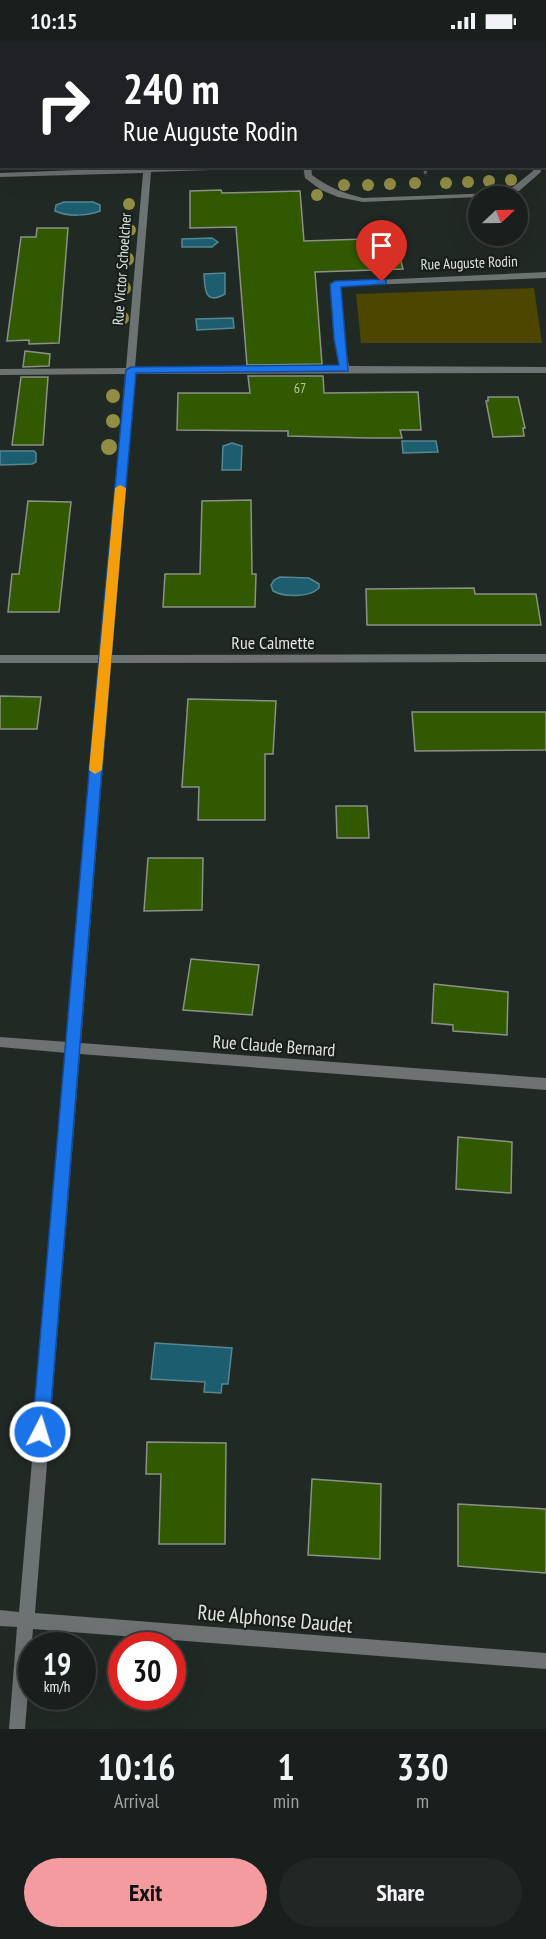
<!DOCTYPE html>
<style>
body{margin:0;font-family:"PT Sans Narrow",sans-serif;background:#222725;color:#f1f3f6;height:100vh;display:flex;flex-direction:column;font-size:22px;white-space:nowrap}
*{box-sizing:border-box;margin:0}
p{font-size:20px;color:#9fa2a3}
.icon{flex:none;width:33px;height:33px;fill:none;stroke:currentColor;stroke-width:2;stroke-linecap:round;stroke-linejoin:round}
.map{position:relative;height:1687px;overflow:hidden}
.panel{display:flex;flex-direction:column;background:#191f1c;flex:1}
.panel>*{flex:none}
.guide{position:absolute;left:0px;top:0px;width:546px;height:126px;box-shadow:0 6px 24px #0002,0 0 0 2px #373d3b;background:#202124;color:#fff;overflow:hidden}
.needle{width:39px;rotate:68deg}
.controls{position:absolute;left:468px;top:144px;display:grid;gap:12px}
.controls a{display:grid;place-items:center;width:60px;height:60px;border-radius:50%;background:#191f1c;box-shadow:0 6px 24px #0002,0 0 0 2px #373d3b;font-size:30px}
.speed{position:absolute;left:18px;top:1590px;display:flex;gap:12px;font-size:30px;font-weight:700;text-align:center}
.speed>*{display:grid;place-content:center;width:78px;height:78px;border-radius:50%;background:#191f1c;box-shadow:0 6px 24px #0002,0 0 0 2px #373d3b;line-height:1}
.speed small{font-size:15px;font-weight:400}
.speed .limit{border:9px solid #d22;background:#fff;color:#111}
.pin{position:absolute;display:grid;place-items:center;width:51px;height:51px;color:#fff;margin:-62px -26px;border-radius:50% 50% 50% 0;rotate:-45deg;box-shadow:0 0 6px #0007}
.pin .icon{rotate:45deg}
.me{position:absolute;width:66px;margin:-33px;rotate:5deg;stroke-linejoin:round;filter:drop-shadow(0 0 4px #0008)}
.turn{display:flex;align-items:center;gap:21px;height:126px;padding:0 24px;font-size:27px}
.turn .icon{width:78px;height:78px;stroke-width:2.5}
.turn b{display:block;font-size:42px;line-height:51px}
.eta{display:flex;justify-content:space-evenly;align-items:center;height:102px;text-align:center}
.eta b{font-size:36px;font-weight:700;line-height:42px}
.cta{display:flex;gap:12px;margin-top:auto;padding:12px 24px}
.cta a{flex:1;height:69px;border-radius:36px;background:#f49b9f;color:#111;font-size:24px;font-weight:700;line-height:69px;text-align:center}
.cta a+a{background:#222725;color:#f1f3f6}
.status{display:flex;justify-content:space-between;align-items:center;height:42px;padding:0 30px;background:#191f1c;direction:ltr}
.status svg{height:16px;fill:currentColor}
.map>svg:first-child{display:block}
</style>
<div class="status"><b>10:15</b><svg viewBox="0 0 49 12"><path d="M0 12V9h3v3zM5 12V6h3v6zM10 12V3h3v9zM15 12V0h3v12zM26 1h20v11H26zM47 4h2v5h-2z"/></svg></div>
<div class="map">
<svg width="546" height="1687" viewBox="0 0 546 1687">
<rect width="100%" height="100%" fill="#212925"/>
<path fill="#4d4601" d="M534,246L542,301H361L356,252Z"/>
<g fill="#1c5e70" stroke="#568692" stroke-width="1.5">
<path d="M64,160H93L100,163V169C87,174 68,175 55,169L56,163Z"/>
<path d="M212,196L218,200L212,205H182V197Z"/>
<path d="M225,231V252C204,264 205,246 204,232Z"/>
<path d="M233,276L234,286L197,288L196,277Z"/>
<path d="M402,399H436L438,410L403,411Z"/>
<path d="M232,401L242,404L241,428H222L223,404Z"/>
<path d="M0,409H34L36,411V420L32,422L0,423Z"/>
<path d="M280,535L309,536L319,542V546C309,556 284,555 273,549L271,543L274,538Z"/>
<path d="M155,1301L232,1306L228,1342H222L221,1351L204,1350L205,1340L151,1337Z"/>
</g>
<g fill="#315900" stroke="#8c9188" stroke-width="1.5">
<path d="M221,148L222,151L300,149L304,199L395,196L403,227L315,230L322,322L247,323L236,185L190,186V149Z"/>
<path d="M37,186H68L59,301L29,302V298L7,299L21,195H36Z"/>
<path d="M25,309L50,312L49,324L23,325Z"/>
<path d="M248,334H323L324,351L418,350L421,388H400L402,396H368L288,394V389L177,388L178,351H250Z"/>
<path d="M21,335H48L43,403H12Z"/>
<path d="M488,355H518L525,386H523L524,394L493,395L486,359H488Z"/>
<path d="M251,458L252,532H256L255,565H163L165,532H200L202,459Z"/>
<path d="M28,459L71,460L59,570H8L12,532H19Z"/>
<path d="M474,546L475,552H536L541,583H367L366,547Z"/>
<path d="M0,654L41,655L37,687H0Z"/>
<path d="M188,657L276,659L273,712H265V778H198L199,745H182Z"/>
<path d="M412,670H546V708L415,709Z"/>
<path d="M336,764H367L369,796H337Z"/>
<path d="M148,816H203L202,868L144,869Z"/>
<path d="M191,917L259,923L252,973L183,968Z"/>
<path d="M434,942L508,950L507,993L453,989V983L432,981Z"/>
<path d="M458,1095L512,1100L511,1151L456,1147Z"/>
<path d="M147,1400L226,1401L225,1502H159L161,1432H146Z"/>
<path d="M312,1437L381,1442L380,1517L308,1513Z"/>
<path d="M458,1462L546,1467V1531L458,1524Z"/>
</g>
<g fill="none" stroke-linecap="round" stroke-linejoin="round">
<path stroke="#616965" stroke-width="3" stroke-dasharray="3 2" stroke-linecap="butt" d="M424,124L426,134"/>
<path fill="#6d7272" fill-rule="evenodd" d="M303,124H311L312,133C328,145 343,151 363,156L496,151L513,145L533,129L532,124H540L541,130L519,149L501,154L363,160L338,155L321,148L305,136Z"/>
<g fill="#6d7272" fill-rule="evenodd">
<rect x="351" y="0" width="8" height="2"/>
<rect x="544" y="113" width="2" height="4"/>
<path d="M181,124H272L268,126L151,130L135,326L340,324L334,297L332,240L546,230V236L340,244L344,297L349,324L546,325V331L135,332L112,613L546,612V620L111,621L81,1001L546,1036V1048L80,1012L35,1571L546,1611V1627L33,1587L25,1687H9L17,1585L0,1584V1568L19,1570L67,1011L0,1005V995L68,1000L101,621H0V613H101L125,332L0,333V327L126,326L143,131L0,135V131Z"/>
</g>
</g>
<g fill="#918d45">
<circle cx="511" cy="138" r="6"/>
<circle cx="489" cy="139" r="6"/>
<circle cx="468" cy="140" r="6"/>
<circle cx="415" cy="141" r="6"/>
<circle cx="446" cy="141" r="6"/>
<circle cx="390" cy="142" r="6"/>
<circle cx="344" cy="143" r="6"/>
<circle cx="368" cy="143" r="6"/>
<circle cx="317" cy="153" r="6"/>
<circle cx="129" cy="162" r="6"/>
<circle cx="130" cy="188" r="6"/>
<circle cx="127" cy="217" r="7"/>
<circle cx="124" cy="246" r="7"/>
<circle cx="122" cy="276" r="7"/>
<circle cx="113" cy="354" r="7"/>
<circle cx="113" cy="379" r="7"/>
<circle cx="109" cy="405" r="8"/>
</g>
<path fill="#1a73e8" stroke="#114b97" stroke-width="1.5" d="M382,237L386,238V242L341,245L348,329L136,331L112,603L49,1390L47,1396L40,1398L34,1396L32,1390L100,603L126,328L131,325L339,323L334,297L330,242L335,239Z"/>
<path fill="#f59e0b" d="M120,443L126,446L102,728L95,732L89,728L115,446Z"/>
<g text-anchor="middle" stroke-width="4.5" stroke-linejoin="round" paint-order="stroke">
<g font-size="14" fill="#b4c2aa">
<text x="300" y="351">67</text>
</g>
<g font-size="15" fill="#dfe5e2" stroke="#181f1b">
<text transform="translate(469 221) rotate(-2)" y="5">Rue Auguste Rodin</text>
<text transform="translate(122 227) rotate(-86)" y="5">Rue Victor Schoelcher</text>
</g>
<g font-size="18" fill="#dfe5e2" stroke="#181f1b">
<text x="273" y="607">Rue Calmette</text>
<text transform="translate(274 1004) rotate(4)" y="6">Rue Claude Bernard</text>
</g>
<g font-size="21" fill="#dfe5e2" stroke="#181f1b">
<text transform="translate(275 1577) rotate(5)" y="7">Rue Alphonse Daudet</text>
</g>
</g>
</svg>
<div class="controls">
<a><svg class="needle" viewBox="-14 -14 28 28"><path d="M0-13l5 13h-10z" fill="#e53935"/><path d="M0 13l5-13h-10z" fill="#9fa2a3"/></svg></a>
</div>
<div class="speed"><div>19<small>km/h</small></div><div class="limit">30</div></div>
<div class="pin" style="left:382px;top:240px;background:#d93025"><svg class="icon" aria-label="arrive" viewBox="0 0 24 24"><path d="M6 21V4h12l-3 4 3 4H6"/></svg></div>
<svg class="me" style="left:40px;top:1390px" viewBox="-20 -20 40 40"><circle r="17" fill="#1a73e8" stroke="#fff" stroke-width="3"/><path d="M0-11L8 9 0 5-8 9z" fill="#fff"/></svg>
<div class="guide">
<div class="turn"><svg class="icon" aria-label="right" viewBox="0 0 24 24"><path d="M7 20v-9h11M14 6l5 5-5 5"/></svg><div><b>240 m</b>Rue Auguste Rodin</div></div>
</div>
</div>
<section class="panel">
<div class="eta">
<div><b>10:16</b><p>Arrival</p></div>
<div><b>1</b><p>min</p></div>
<div><b>330</b><p>m</p></div>
</div>
<div class="cta"><a>Exit</a><a>Share</a></div>
</section>
